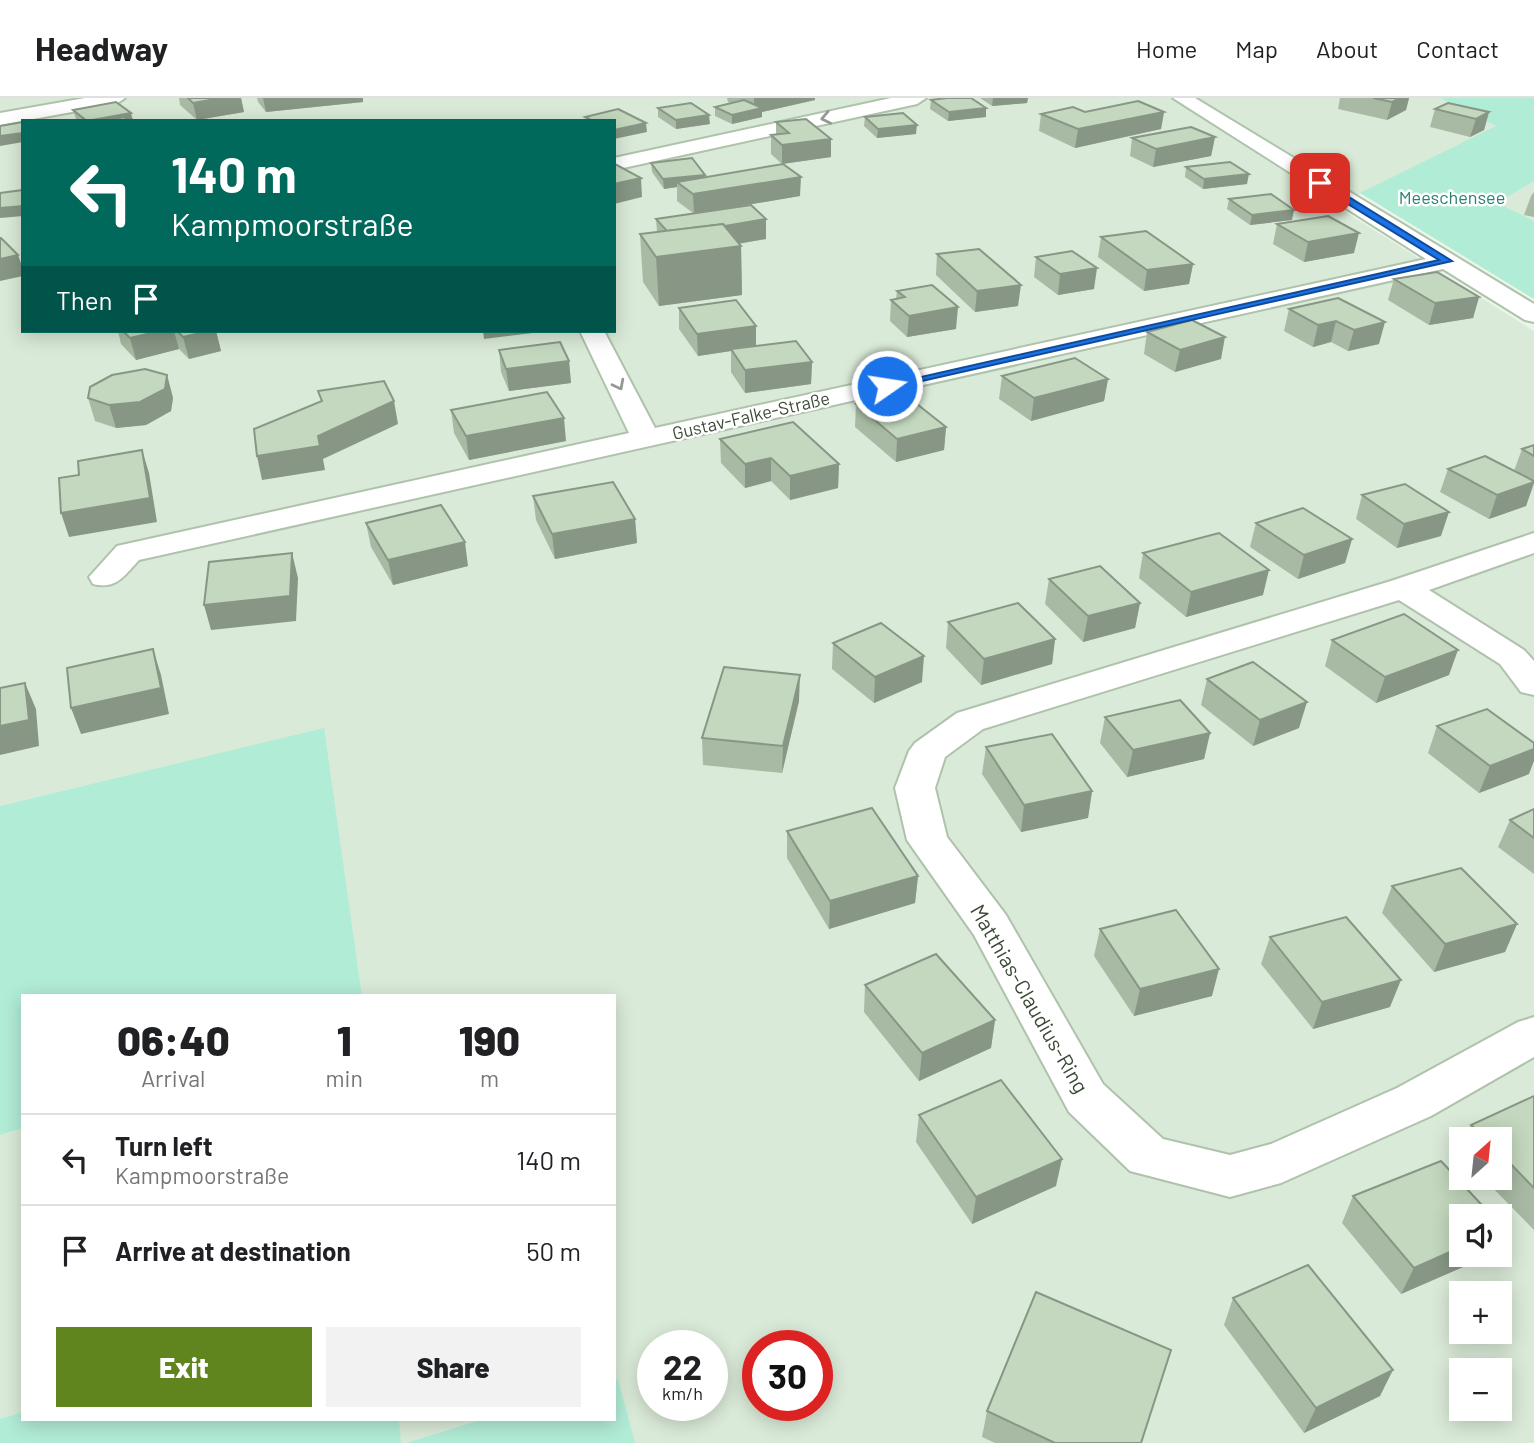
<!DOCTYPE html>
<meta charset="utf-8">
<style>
body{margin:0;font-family:Barlow,sans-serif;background:#f2f2f2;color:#202124;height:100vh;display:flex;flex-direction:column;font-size:26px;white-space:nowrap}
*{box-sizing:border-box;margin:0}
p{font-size:23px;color:#757577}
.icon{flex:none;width:38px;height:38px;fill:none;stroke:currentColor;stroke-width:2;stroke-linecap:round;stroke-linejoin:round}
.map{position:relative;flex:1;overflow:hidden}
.panel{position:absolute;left:21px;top:896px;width:595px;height:427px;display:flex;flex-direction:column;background:#fff;border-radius:0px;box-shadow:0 4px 18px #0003}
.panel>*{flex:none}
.guide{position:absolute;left:21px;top:21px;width:595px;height:214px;border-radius:0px;box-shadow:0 4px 18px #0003;background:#00695c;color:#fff;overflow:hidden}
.needle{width:46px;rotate:27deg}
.controls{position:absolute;left:1449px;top:1029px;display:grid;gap:14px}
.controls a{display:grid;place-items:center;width:63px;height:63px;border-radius:0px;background:#fff;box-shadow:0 4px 18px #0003;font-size:35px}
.speed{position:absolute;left:637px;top:1232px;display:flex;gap:14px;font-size:35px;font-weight:700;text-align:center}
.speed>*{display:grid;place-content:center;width:91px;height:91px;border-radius:50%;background:#fff;box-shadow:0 4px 18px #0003;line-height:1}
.speed small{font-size:18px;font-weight:400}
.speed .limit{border:10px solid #d22;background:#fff;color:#111}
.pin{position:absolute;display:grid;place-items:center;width:60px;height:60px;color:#fff;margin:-30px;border-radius:14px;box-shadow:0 4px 10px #0006}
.me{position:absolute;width:77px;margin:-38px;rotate:77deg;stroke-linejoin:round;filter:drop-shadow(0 0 5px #0008)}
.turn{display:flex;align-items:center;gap:24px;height:147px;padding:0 35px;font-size:32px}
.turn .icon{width:91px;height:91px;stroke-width:2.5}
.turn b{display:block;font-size:49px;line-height:60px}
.then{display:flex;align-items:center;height:66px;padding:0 35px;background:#0003;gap:14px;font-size:26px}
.eta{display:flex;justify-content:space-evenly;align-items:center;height:119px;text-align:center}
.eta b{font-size:42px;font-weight:800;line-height:49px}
.cta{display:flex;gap:14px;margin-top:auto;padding:14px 35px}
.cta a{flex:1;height:80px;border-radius:0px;background:#60851e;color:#fff;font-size:28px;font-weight:800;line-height:80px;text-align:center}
.cta a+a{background:#f2f2f2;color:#202124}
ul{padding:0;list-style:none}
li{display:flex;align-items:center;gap:21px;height:91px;padding:0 35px;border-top:2px solid #e0e0e0}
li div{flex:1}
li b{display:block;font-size:26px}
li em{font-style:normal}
header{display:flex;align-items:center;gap:42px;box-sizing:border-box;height:98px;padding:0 35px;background:#fff;border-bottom:2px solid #e0e0e0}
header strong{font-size:33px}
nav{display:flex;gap:38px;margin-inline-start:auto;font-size:24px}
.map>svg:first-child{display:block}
</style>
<header>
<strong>Headway</strong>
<nav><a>Home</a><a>Map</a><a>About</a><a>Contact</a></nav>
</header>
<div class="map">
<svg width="1534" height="1345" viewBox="0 0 1534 1345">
<rect width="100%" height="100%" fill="#ebf6ea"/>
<g fill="#daead8" fill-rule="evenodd">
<path d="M0,0H1440L1497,28L1336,108L1534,233V1345H0V1037L23,1030V1321H614V898H362L323,631L0,708ZM23,23H614V233H23ZM1461,1041H1500V1080H1461ZM1461,1118H1500V1157H1461ZM1461,1195H1500V1234H1461ZM653,1248H712V1307H653ZM758,1248H817V1307H758ZM1461,1272H1500V1311H1461Z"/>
<path d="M1534,83V123L1496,105Z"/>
</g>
<g fill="#b1ecd7">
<path d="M1440,0H1534V83L1497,105L1534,123V201L1360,95L1496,28Z"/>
<path d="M324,630L362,898H23V1030L0,1037V708Z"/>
<path d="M618,1281L635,1345H406L484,1321H614V1282Z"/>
<path d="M23,1314V1321H399L401,1345H0V1321Z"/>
</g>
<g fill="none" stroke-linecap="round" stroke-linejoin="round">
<g stroke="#afc2ab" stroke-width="4">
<g id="minor">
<path d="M85,0H125L116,6L0,27V15Z"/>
<path d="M891,0H926L917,6L614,72V60Z"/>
<path d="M1173,0H1195L1534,206V224L1525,222L1443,171L139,462C124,478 116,492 93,486L89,479L117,448L629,335L580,233H604L655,330L1426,161Z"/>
<path d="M1534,435V455L1429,492L1524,552L1534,563V597L1521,594L1500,566L1399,502L983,631L945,659L935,690L947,739L1006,817L1103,986L1163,1041L1230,1057L1271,1046L1397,990L1518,924L1534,919V959L1431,1018L1281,1085L1230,1099L1130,1073L1069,1014L974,837L907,742L895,690L909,653L915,645L957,615L1391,483Z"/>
</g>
</g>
<use href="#minor" fill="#fff" fill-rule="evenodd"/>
</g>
<g fill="#a8baa3">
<path d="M179,0H241L244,14L197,22L180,7Z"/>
<path d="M257,0H363V4L266,14L258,4Z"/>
<path d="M727,0H815V2L762,14V19L732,26L715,18V9L731,5L728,4Z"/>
<path d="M980,0H1028L1027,5L992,8Z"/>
<path d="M1340,0H1409L1406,12L1387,22L1338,11Z"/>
<path d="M931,2L986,19L948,23L930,11Z"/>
<path d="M658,10L710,26L676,31L658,19Z"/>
<path d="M1435,11L1489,14L1484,32L1470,39L1430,29Z"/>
<path d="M73,12L133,23H77L76,21Z"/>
<path d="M1085,14H1164L1161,31L1075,50L1039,33L1041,16Z"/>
<path d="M865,19L916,36L877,40L864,28Z"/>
<path d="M776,24L831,41V59L782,66L771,56V37H776Z"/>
<path d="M1215,39L1211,58L1153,69L1130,58L1132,40Z"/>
<path d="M651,65L705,77V79L800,98L716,112L766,141L739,146L741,148L742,197L659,208L643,184L640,136L657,134L656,121L693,115L677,103V89L664,91L652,74Z"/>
<path d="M1186,69L1247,86L1203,91L1185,79Z"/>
<path d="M1534,94V119L1524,117L1531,98Z"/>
<path d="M1229,101L1292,122L1250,127L1227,111Z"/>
<path d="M1277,126L1354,155L1304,164L1273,146Z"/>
<path d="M1101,139L1193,166L1189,186L1144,193L1098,159Z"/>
<path d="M937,156L1018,208L975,214L936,177Z"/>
<path d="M1036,159L1094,191L1058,197L1034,179Z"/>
<path d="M1394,181L1479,199L1473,220L1429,227L1388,202Z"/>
<path d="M897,193L956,231L907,239L890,223L891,202L896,201Z"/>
<path d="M1338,200L1379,246L1348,253L1331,244L1313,249L1284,233L1289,211Z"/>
<path d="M679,210L756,228V248L812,264L811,286L745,295L731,274V253L698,258L679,231Z"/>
<path d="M118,233H216L221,253L189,261L179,251L136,262L121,246Z"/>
<path d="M1147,234L1221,261L1175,274L1144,256Z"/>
<path d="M499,252L569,263L571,285L509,293L501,274Z"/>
<path d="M167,277L173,300L171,313L146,327L116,330L95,323L88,300Z"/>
<path d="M1002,278L1108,281L1104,303L1031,323L999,301Z"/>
<path d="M856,306L946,329L944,352L896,364L855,329Z"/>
<path d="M451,312L566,343L469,362L454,335Z"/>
<path d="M720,341L839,366L838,390L790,402L771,383L745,390L721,365Z"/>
<path d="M1534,347V386L1526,408L1489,421L1440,394L1448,371L1514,373L1522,351Z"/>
<path d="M1362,397L1441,438L1397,450L1356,421Z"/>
<path d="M533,398L635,421L637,445L555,461L536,422Z"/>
<path d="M366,425L468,468L393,487L371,449Z"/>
<path d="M1256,425L1352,441L1345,465L1298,481L1250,449Z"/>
<path d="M1143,455L1263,497L1186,519L1139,480Z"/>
<path d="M1049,481L1140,505L1135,530L1083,544L1045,506Z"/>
<path d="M948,524L1055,541L1052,566L981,587L946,550Z"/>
<path d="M1332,542L1449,577L1376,605L1325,568Z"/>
<path d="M833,545L922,584L874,605L832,571Z"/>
<path d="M1207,581L1299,630L1253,648L1201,607Z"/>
<path d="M799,603L782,675L703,667L702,640Z"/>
<path d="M1105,619L1210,635L1204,661L1127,679L1100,645Z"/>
<path d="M1437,628L1529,676L1479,695L1428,655Z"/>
<path d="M986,649L1092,693L1088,720L1021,734L982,676Z"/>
<path d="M1534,711V776L1498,749L1510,722Z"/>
<path d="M787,733L918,778L915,805L829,831L787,760Z"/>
<path d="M1392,788L1517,826L1505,854L1434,874L1382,815Z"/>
<path d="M1100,831L1212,898L1134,918L1094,858Z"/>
<path d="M1270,839L1390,909L1313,931L1261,866Z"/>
<path d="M865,887L995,922L991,950L919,983L864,914Z"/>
<path d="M1534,998V1132L1483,1080H1500V1041H1464L1471,1027Z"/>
<path d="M919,1017L1056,1088L972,1126L916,1044Z"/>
<path d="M1353,1098L1489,1158L1401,1196L1342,1125Z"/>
<path d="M1233,1200L1380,1298L1304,1335L1224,1227Z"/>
<path d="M987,1313L1141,1345H995L982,1339Z"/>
</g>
<g fill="#889785">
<path d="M221,0H241L244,14L197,22L193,5Z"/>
<path d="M263,0H363V4L266,14Z"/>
<path d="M754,0H815V2L762,14V19L732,26V17L754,12Z"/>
<path d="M993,0H1028L1027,5L992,8Z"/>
<path d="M1400,0H1409L1406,12L1387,22L1392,4Z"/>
<path d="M986,10V19L948,23L949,14Z"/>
<path d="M1164,14L1161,31L1075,50L1078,31Z"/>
<path d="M1489,14L1484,32L1470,39L1476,21Z"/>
<path d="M131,15L133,23H91Z"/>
<path d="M709,17L710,26L676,31V22Z"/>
<path d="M646,25L647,34L614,41V32Z"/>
<path d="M917,27L916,36L877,40L878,31Z"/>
<path d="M23,35V44L0,48V38Z"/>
<path d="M1215,39L1211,58L1153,69L1156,51Z"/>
<path d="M831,41V59L782,66V47Z"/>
<path d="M1249,76L1247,86L1203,91L1204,81Z"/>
<path d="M705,77V86L677,84V89L664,91L663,81Z"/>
<path d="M801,79L800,98L694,116L693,96Z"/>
<path d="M641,80L642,99L614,106V86Z"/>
<path d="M23,108V118L0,120V110Z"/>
<path d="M1294,112L1292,122L1250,127L1252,117Z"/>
<path d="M766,121V141L711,150L741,148L742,197L659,208L656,159L706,130Z"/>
<path d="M1359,135L1354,155L1304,164L1308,144Z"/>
<path d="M18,157L23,171V178L0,183V161Z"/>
<path d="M1193,166L1189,186L1144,193L1147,172Z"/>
<path d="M1097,170L1094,191L1058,197L1060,176Z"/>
<path d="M1021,187L1018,208L975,214L977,193Z"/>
<path d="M1479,199L1473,220L1429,227L1435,205Z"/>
<path d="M958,209L956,231L907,239L909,218Z"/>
<path d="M1336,223L1331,244L1313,249L1318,227Z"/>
<path d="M1385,224L1379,246L1348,253L1354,232Z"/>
<path d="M756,228V250L731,251V253L698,258L697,236Z"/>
<path d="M160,233H174L179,251L136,262L130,240Z"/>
<path d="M209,233H216L221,253L189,261L183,239Z"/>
<path d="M483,233H540L541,234L484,241Z"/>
<path d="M1225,239L1221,261L1175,274L1180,252Z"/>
<path d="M569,263L571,285L509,293L506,271Z"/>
<path d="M812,264L811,286L745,295V272Z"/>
<path d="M167,277L173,300L171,313L146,327L116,330L109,307Z"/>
<path d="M1108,281L1104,303L1031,323L1034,300Z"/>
<path d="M394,303L398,326L323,361L325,372L262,382L257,358L318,338Z"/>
<path d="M564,320L566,343L469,362L466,338Z"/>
<path d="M946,329L944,352L896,364L897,341Z"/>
<path d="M142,352L149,375L157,424L69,439L61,415Z"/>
<path d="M771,360V383L745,390V366Z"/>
<path d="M839,366L838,390L790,402V378Z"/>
<path d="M1534,384L1526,408L1489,421L1497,397Z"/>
<path d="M1449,414L1441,438L1397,450L1404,426Z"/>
<path d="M635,421L637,445L555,461L552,436Z"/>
<path d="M1352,441L1345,465L1298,481L1304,457Z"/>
<path d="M465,444L468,468L393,487L388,462Z"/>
<path d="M292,455L298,480L296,523L211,532L204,507Z"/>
<path d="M1269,472L1263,497L1186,519L1191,494Z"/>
<path d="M1140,505L1135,530L1083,544L1088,518Z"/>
<path d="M1055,541L1052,566L981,587L984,561Z"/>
<path d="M153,551L161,577L169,616L81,636L71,610Z"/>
<path d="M1458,552L1449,577L1376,605L1385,579Z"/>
<path d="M924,558L922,584L874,605L875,579Z"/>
<path d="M800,577L799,603L782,675L783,648Z"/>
<path d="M25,585L36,611L39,648L0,657V628Z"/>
<path d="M1307,604L1299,630L1253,648L1260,622Z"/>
<path d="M1210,635L1204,661L1127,679L1133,652Z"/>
<path d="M1534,651V663L1529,676L1479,695L1490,668Z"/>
<path d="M1092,693L1088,720L1021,734L1024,707Z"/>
<path d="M918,778L915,805L829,831L830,803Z"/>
<path d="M1517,826L1505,854L1434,874L1445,846Z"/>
<path d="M1219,871L1212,898L1134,918L1140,891Z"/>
<path d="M1401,882L1390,909L1313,931L1322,904Z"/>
<path d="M995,922L991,950L919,983L922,955Z"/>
<path d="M1062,1061L1056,1088L972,1126L976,1099Z"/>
<path d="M1461,1149V1157H1490L1401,1196L1414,1170Z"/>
<path d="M1393,1272L1380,1298L1304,1335L1316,1310Z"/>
</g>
<g fill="#c3d8be" stroke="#889785" stroke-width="2">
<path d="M188,0H221L193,5Z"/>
<path d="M947,0H971L986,10L949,14L931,2Z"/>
<path d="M1373,0H1400L1392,4Z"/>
<path d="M744,2L762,10L732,17L715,9Z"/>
<path d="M1138,3L1164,14L1078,31L1041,16L1073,9L1085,14Z"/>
<path d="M116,4L131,15L87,23L73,12Z"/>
<path d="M691,5L709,17L676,22L658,10Z"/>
<path d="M1448,5L1489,14L1476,21L1435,11Z"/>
<path d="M618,11L646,25L614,32V23H593L585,19Z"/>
<path d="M903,15L917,27L878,31L865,19Z"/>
<path d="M124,19L128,23H107Z"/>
<path d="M806,21L831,41L782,47L771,37L789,35L776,24Z"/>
<path d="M23,24V35L0,38V28Z"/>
<path d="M1191,29L1215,39L1156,51L1132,40Z"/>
<path d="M692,60L705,77L663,81L651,65Z"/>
<path d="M1230,64L1249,76L1204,81L1186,69Z"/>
<path d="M614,66H615L641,80L614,86Z"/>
<path d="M783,66L801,79L693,96L677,84Z"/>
<path d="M23,92V108L0,110V95Z"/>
<path d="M1271,96L1294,112L1252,117L1229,101Z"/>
<path d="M751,107L766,121L725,128L723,126L667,133L656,121Z"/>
<path d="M1328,118L1359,135L1308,144L1277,126Z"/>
<path d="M723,126L741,148L656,159L640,136Z"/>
<path d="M1146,133L1193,166L1147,172L1101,139Z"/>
<path d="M0,140H1L18,157L0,161Z"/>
<path d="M979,151L1021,187L977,193L937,156Z"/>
<path d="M1072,153L1097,170L1060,176L1036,159Z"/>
<path d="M1437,174L1479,199L1435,205L1394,181Z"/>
<path d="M932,187L958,209L909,218L891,202L905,199L897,193Z"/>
<path d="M1338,200L1385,224L1354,232L1336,223L1318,227L1289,211Z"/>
<path d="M736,202L756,228L697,236L679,210Z"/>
<path d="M1192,222L1225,239L1180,252L1147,234Z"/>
<path d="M123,233H160L130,240Z"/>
<path d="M177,233H209L183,239Z"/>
<path d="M796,243L812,264L745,272L731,251Z"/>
<path d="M560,244L569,263L506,271L499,252Z"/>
<path d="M1075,260L1108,281L1034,300L1002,278Z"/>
<path d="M145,271L167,277L165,291L140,304L109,307L88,300L90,289L112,277Z"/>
<path d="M384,283L394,303L318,338L320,348L257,358L254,331L322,303L318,293Z"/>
<path d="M547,294L564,320L466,338L451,312Z"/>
<path d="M903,295L946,329L897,341L856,306Z"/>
<path d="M793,324L839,366L790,378L771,360L745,366L720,341Z"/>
<path d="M1534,347V358L1522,351Z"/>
<path d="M142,352L150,400L61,415L59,380L79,377L78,363Z"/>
<path d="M1485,358L1534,383V384L1497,397L1448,371Z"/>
<path d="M613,384L635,421L552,436L533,398Z"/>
<path d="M1405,386L1449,414L1404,426L1362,397Z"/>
<path d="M441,407L465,444L388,462L366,425Z"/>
<path d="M1303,410L1352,441L1304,457L1256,425Z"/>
<path d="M1219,435L1269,472L1191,494L1143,455Z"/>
<path d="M292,455L290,498L204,507L209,464Z"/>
<path d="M1100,468L1140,505L1088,518L1049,481Z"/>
<path d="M1018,505L1055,541L984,561L948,524Z"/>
<path d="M1404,516L1458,552L1385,579L1332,542Z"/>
<path d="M881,525L924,558L875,579L833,545Z"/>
<path d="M153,551L161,590L71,610L67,570Z"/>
<path d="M1253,564L1307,604L1260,622L1207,581Z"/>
<path d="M724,569L800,577L783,648L702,640Z"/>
<path d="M25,585L29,622L0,628V590Z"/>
<path d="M1180,602L1210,635L1133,652L1105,619Z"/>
<path d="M1487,611L1534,645V651L1490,668L1437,628Z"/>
<path d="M1052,636L1092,693L1024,707L986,649Z"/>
<path d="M872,710L918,778L830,803L787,733Z"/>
<path d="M1534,711V740L1510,722Z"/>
<path d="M1461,770L1517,826L1445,846L1392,788Z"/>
<path d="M1176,812L1219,871L1140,891L1100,831Z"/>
<path d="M1346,819L1401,882L1322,904L1270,839Z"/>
<path d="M936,856L995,922L922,955L865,887Z"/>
<path d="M1001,982L1062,1061L976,1099L919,1017Z"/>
<path d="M1534,998V1090L1500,1055V1041H1486L1471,1027Z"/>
<path d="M1441,1063L1492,1118H1461V1149L1414,1170L1353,1098Z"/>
<path d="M1308,1167L1393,1272L1316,1310L1233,1200Z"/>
<path d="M1036,1194L1171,1252L1141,1345H1055L987,1313Z"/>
</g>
<defs><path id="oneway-chevron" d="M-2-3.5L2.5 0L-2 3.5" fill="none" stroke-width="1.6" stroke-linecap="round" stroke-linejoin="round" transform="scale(1.75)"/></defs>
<g stroke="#939b91">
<use href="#oneway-chevron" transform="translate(826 20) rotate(168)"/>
<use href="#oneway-chevron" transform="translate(619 287) rotate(63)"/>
</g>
<path fill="#1a73e8" stroke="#114b97" stroke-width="2" d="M1317,83H1323L1452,163L887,291L881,288L1439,162L1317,87Z"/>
<g text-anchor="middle" stroke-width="5" stroke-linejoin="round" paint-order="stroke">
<g font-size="18" fill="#268170" stroke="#fff">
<text x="1452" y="106">Meeschensee</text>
</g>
<g font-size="18" fill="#3b4a37" stroke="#fff">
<text transform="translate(751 318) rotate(-13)" y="6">Gustav-Falke-Straße</text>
</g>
<g font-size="21" fill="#3b4a37" stroke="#fff">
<text transform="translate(1029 901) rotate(60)" y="7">Matthias-Claudius-Ring</text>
</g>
</g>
</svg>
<div class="controls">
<a><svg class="needle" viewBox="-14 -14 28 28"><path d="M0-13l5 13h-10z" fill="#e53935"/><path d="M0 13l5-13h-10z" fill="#757577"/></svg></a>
<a><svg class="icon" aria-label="sound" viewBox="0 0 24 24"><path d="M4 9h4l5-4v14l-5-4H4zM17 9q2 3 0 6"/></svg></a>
<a>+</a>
<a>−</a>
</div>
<div class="speed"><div>22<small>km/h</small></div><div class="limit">30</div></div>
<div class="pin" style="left:1320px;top:85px;background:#d93025"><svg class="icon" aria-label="arrive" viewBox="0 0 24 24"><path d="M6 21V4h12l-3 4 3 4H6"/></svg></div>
<svg class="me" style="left:887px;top:288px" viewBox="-20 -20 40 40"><circle r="17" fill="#1a73e8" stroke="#fff" stroke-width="3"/><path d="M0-11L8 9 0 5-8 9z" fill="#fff"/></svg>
<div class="guide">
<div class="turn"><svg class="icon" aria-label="left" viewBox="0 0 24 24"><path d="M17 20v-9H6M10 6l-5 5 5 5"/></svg><div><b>140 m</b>Kampmoorstraße</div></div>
<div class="then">Then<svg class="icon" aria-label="arrive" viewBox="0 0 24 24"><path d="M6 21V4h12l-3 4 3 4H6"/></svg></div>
</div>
<section class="panel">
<div class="eta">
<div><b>06:40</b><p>Arrival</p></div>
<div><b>1</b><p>min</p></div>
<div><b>190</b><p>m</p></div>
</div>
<ul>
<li><svg class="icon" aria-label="left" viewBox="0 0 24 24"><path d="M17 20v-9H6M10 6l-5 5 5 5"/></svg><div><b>Turn left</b><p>Kampmoorstraße</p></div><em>140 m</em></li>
<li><svg class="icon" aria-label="arrive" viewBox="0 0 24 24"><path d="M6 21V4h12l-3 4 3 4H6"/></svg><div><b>Arrive at destination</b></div><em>50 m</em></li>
</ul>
<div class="cta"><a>Exit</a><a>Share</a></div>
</section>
</div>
